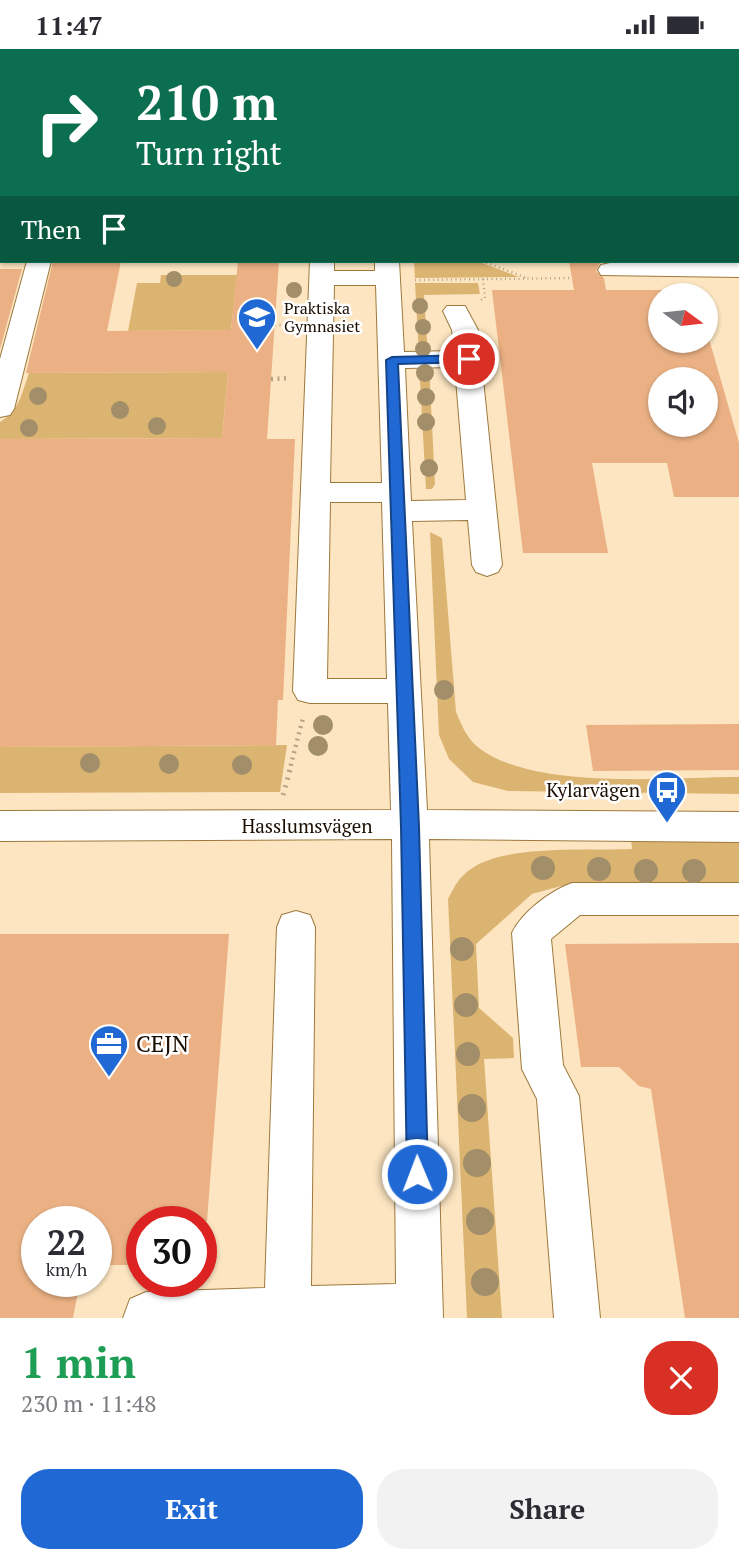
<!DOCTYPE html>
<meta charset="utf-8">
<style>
body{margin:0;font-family:"PT Serif",serif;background:#f2f2f3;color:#2b2b33;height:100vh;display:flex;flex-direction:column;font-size:26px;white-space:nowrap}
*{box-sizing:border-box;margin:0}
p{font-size:23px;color:#7c7c81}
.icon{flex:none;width:38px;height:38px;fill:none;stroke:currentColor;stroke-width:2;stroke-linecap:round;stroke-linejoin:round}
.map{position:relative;height:1269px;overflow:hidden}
.details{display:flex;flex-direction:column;background:#fff;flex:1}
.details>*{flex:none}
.guide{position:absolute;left:0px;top:0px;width:740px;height:214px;box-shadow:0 2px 5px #0004;background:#0b6e4f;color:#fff;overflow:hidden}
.needle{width:46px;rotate:105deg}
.controls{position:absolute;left:648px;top:234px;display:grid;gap:14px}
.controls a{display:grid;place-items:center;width:70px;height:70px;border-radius:50%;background:#fff;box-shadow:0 2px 5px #0004;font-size:35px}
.speed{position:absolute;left:21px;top:1157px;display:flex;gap:14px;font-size:35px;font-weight:700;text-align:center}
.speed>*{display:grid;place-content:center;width:91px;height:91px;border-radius:50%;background:#fff;box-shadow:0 2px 5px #0004;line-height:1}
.speed small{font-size:18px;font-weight:400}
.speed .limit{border:10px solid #d22;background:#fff;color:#111}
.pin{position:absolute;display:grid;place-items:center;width:60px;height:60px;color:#fff;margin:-30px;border:4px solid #fff;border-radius:50%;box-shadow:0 2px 7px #0007}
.me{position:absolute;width:77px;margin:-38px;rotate:359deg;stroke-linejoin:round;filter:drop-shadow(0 0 5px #0008)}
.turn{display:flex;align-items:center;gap:24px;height:147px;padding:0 21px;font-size:32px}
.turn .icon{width:91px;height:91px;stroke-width:2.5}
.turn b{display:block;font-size:49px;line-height:60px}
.then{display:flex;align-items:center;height:66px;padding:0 21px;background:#0003;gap:14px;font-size:26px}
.round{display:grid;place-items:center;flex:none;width:74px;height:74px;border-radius:28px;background:#f2f2f3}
.head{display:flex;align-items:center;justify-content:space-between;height:119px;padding:0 21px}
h1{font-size:42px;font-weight:800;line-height:52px;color:#1e9e55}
.button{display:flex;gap:14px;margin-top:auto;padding:14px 21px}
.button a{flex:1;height:80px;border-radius:28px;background:#2068d3;color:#fff;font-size:28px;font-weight:800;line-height:80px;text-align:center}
.button a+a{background:#f2f2f3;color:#2b2b33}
.status{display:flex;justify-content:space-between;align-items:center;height:49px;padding:0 35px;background:#fff;direction:ltr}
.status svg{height:19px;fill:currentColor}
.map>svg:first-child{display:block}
</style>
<div class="status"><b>11:47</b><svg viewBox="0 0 49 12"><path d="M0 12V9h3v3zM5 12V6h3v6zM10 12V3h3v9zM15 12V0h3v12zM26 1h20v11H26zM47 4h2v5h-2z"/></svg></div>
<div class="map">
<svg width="739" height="1269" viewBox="0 0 739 1269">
<rect width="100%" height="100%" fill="#fce5c0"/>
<g fill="#dcb472">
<path d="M414,212H477L519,228L415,229Z"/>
<path d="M161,226H237L231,281L128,282L137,234H160Z"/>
<path d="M415,234H478L480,245L424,246L428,306H419Z"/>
<path d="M419,315L429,316L435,435L432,440H426Z"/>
<path d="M228,323L222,389L0,390V373C19,362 22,344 29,324Z"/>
<path d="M430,483L442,489L456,663C462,677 467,690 479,699C535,742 670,728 739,728V745L508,742L473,733L449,710L439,686Z"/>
<path d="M287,696L280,743L0,744V698Z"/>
<path d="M631,789L739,791V836L561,837L532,845L476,895L479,959L513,989L514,1009L484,1010L502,1269H467L448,850C454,838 459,828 471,820C506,795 589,802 632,800Z"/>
</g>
<g fill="#ebb184" fill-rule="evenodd">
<path d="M53,212H121L107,282L231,281L238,212H279L267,390H295L283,651H278L276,696L0,698V390L222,389L228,323L26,324Z"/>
<path d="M569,212H601L596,222L604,229L606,241H695L697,247H660V292H705V276L739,394V448H674L667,414H592L608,504H523L492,241H574ZM660,331H705V376H660Z"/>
<path d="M0,220H22L0,300Z"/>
<path d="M739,675V721L593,722L586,676Z"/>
<path d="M0,885H229L207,1172H142V1216H96V1172H37V1232H80L73,1269H0Z"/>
<path d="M739,894V1269H685L651,1040L639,1037L619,1018H581L565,895Z"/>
</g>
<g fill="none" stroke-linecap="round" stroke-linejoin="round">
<g stroke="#9d793c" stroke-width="2">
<g id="minor">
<path d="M401,0H425L400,2Z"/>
<rect x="738" y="28" width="1" height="12"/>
<rect x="738" y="71" width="1" height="12"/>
<rect x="0" y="78" width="2" height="14"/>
<rect x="0" y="138" width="2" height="14"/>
<path d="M27,212H51L14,360L10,366L0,368V310Z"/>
<path d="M310,212H334V222H375V212H399L404,303L454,302L452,281L443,262L447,257H465L478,281L502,516L498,523L487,527L476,523L472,516L468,471L412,472L427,761L739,763V793L429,790L443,1269H123L130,1250L146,1243L265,1239L277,878L282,866L296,862L310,866L315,878L311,1237L396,1235L392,790L0,792V762L391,761L388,654H310L298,651L293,642ZM334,236H376L382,434H330ZM455,318L466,451L411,452L405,319ZM330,453H382L387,630H327Z"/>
<path d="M610,214H739V228L601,226L598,221L601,216Z"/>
<path d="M572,834H739V866H580L551,890L563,1016L579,1047L600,1269H554L537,1050L522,1020L512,884C522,863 550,842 572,834Z"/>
</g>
</g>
<g stroke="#b7a385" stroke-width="2.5" stroke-dasharray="1 3.5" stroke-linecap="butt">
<path d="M482,212L527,229"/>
<path d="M415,231L572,229"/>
<path d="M481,251L485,249L483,230"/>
<path d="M275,276H292"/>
</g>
<g stroke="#b7a385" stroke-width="4.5" stroke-dasharray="2 4.5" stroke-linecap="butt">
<path d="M271,330L290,329"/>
<path d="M289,723L303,669"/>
</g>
<path stroke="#b7a385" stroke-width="5" stroke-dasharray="2 6" stroke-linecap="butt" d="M283,746L290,721"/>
<use href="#minor" fill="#fff" fill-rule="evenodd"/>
</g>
<g fill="#a38e6a">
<circle cx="174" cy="230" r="8"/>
<circle cx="294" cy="241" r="8"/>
<circle cx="420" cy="257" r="8"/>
<circle cx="423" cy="278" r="8"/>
<circle cx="423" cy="300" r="8"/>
<circle cx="425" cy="324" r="9"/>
<circle cx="38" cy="347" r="9"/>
<circle cx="426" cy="348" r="9"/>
<circle cx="120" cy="361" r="9"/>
<circle cx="426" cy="373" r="9"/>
<circle cx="157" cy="377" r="9"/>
<circle cx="29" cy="379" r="9"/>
<circle cx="429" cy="419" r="9"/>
<circle cx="444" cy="641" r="10"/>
<circle cx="323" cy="676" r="10"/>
<circle cx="318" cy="697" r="10"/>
<circle cx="90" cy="714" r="10"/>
<circle cx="169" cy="715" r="10"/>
<circle cx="242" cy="716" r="10"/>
<circle cx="543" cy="819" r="12"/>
<circle cx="599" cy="820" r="12"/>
<circle cx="646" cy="822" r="12"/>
<circle cx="694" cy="822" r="12"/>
<circle cx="462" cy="900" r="12"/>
<circle cx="466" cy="956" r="12"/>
<circle cx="468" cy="1005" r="12"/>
<circle cx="472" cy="1059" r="14"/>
<circle cx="477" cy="1114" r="14"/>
<circle cx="480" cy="1172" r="14"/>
<circle cx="485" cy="1233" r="14"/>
</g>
<path fill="#2068d3" stroke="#154489" stroke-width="2" d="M469,306L473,307V313L398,315L419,778L428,1125L425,1132L417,1135L410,1132L407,1125L401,778L386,311L392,308Z"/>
<defs>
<g id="school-pin" transform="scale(2.0125)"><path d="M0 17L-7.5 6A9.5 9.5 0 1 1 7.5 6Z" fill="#2068d3" stroke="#fff"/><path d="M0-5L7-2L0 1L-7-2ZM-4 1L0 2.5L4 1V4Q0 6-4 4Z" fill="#fff"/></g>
<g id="bus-pin" transform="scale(2.0125)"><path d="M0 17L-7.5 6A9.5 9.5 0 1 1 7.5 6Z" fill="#2068d3" stroke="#fff"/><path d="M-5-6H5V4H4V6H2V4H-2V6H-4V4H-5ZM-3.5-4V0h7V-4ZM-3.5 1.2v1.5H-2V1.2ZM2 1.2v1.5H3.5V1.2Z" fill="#fff"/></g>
<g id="office-pin" transform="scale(2.0125)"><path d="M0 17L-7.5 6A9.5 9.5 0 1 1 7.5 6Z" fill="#2068d3" stroke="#fff"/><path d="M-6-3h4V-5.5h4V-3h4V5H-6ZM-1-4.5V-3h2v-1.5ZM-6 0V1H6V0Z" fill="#fff"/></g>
</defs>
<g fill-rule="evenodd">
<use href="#school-pin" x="257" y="268"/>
<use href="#bus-pin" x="667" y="741"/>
<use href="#office-pin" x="109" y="995"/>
</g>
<g text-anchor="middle" stroke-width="5" stroke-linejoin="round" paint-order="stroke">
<g font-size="16" fill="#1b0d00" stroke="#fff" text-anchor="start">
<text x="284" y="265">Praktiska<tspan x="284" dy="18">Gymnasiet</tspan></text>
</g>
<g font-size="19" fill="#1b0d00" stroke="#fff" text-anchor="end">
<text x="640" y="748">Kylarvägen</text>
</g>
<g font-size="19" fill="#1b0d00" stroke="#fff">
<text x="307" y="784">Hasslumsvägen</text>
</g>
<g font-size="23" fill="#1b0d00" stroke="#fff" text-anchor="start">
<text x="136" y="1003">CEJN</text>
</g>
</g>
</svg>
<div class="controls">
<a><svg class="needle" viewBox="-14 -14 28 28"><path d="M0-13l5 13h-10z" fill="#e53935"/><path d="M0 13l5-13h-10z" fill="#7c7c81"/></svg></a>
<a><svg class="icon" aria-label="sound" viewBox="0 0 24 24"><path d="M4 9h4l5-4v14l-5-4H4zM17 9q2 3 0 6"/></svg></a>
</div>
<div class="speed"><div>22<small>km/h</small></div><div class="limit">30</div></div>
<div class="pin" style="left:469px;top:310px;background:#d93025"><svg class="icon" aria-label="arrive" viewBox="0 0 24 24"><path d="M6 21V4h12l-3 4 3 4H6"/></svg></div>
<svg class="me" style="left:417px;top:1125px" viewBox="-20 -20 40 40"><circle r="17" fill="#2068d3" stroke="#fff" stroke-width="3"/><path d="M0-11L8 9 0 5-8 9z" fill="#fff"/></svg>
<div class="guide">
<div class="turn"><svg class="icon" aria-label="right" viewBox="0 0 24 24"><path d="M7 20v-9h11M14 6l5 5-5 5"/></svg><div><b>210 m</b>Turn right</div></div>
<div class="then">Then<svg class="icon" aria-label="arrive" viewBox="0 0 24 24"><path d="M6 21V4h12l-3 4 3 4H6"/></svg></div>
</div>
</div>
<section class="details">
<div class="head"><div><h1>1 min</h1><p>230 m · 11:48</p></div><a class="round" style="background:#d93025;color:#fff"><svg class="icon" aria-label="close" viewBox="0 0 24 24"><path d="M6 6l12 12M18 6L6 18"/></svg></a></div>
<div class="button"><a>Exit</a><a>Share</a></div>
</section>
